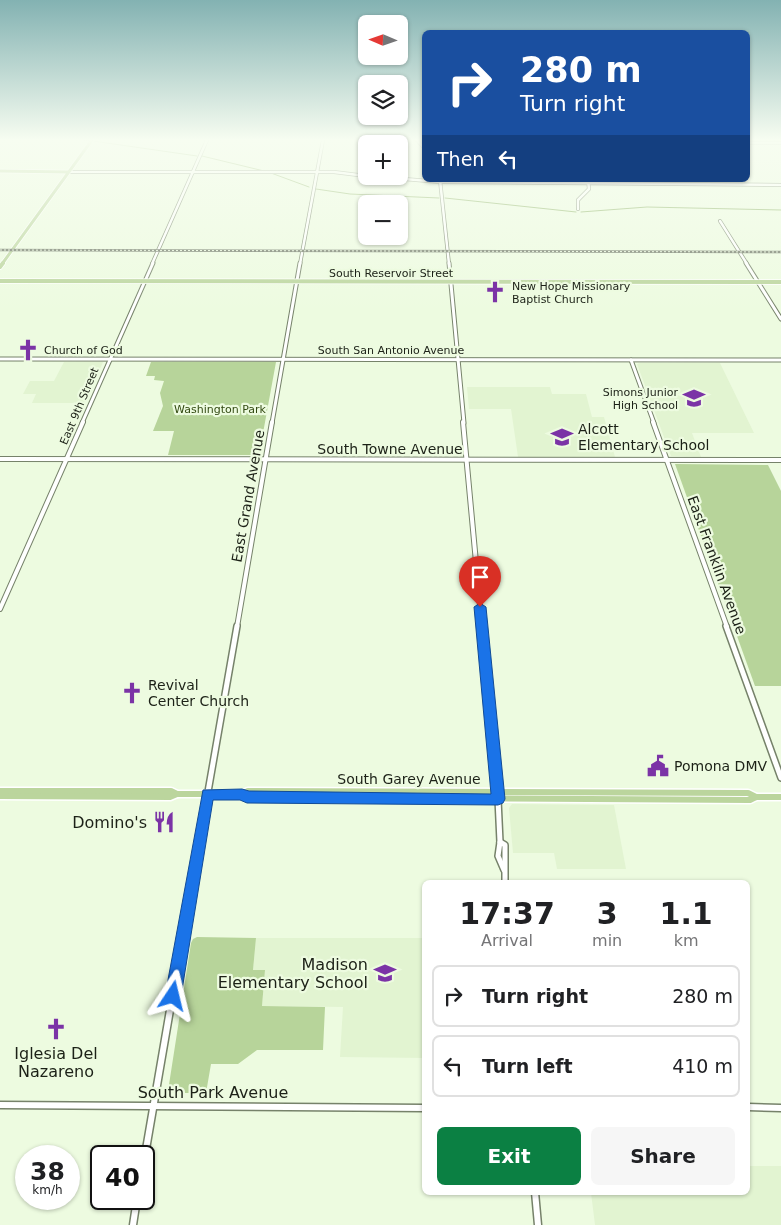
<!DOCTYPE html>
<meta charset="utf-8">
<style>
body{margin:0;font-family:"DejaVu Sans",sans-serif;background:#f6f6f6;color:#202124;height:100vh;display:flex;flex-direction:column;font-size:19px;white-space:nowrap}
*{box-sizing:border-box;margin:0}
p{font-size:16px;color:#757577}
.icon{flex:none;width:28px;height:28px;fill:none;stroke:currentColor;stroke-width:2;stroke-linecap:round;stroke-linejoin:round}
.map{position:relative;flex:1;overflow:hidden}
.panel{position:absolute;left:422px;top:880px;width:328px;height:315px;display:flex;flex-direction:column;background:#fff;border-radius:8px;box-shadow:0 1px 4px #0004}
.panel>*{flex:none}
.banner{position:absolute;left:422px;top:30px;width:328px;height:152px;border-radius:8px;box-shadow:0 1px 4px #0004;background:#1a4fa0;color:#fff;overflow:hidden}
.needle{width:32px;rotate:272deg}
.controls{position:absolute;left:358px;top:15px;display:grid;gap:10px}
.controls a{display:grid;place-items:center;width:50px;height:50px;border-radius:8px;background:#fff;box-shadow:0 1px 4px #0004;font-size:25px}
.speed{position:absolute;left:15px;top:1145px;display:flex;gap:10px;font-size:25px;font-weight:700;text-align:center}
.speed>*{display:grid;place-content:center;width:65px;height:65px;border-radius:50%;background:#fff;box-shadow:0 1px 4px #0004;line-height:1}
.speed small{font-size:12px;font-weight:400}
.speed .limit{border:2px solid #111;border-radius:8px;background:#fff;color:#111}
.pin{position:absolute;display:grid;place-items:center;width:42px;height:42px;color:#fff;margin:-51px -21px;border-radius:50% 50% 50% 0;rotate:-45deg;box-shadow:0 0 5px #0007}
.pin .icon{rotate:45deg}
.me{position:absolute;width:55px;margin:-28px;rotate:10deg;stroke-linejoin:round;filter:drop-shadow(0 0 4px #0008)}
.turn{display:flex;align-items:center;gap:18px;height:105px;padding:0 15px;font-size:22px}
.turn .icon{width:65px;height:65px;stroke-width:2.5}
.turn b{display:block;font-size:35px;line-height:42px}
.then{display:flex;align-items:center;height:48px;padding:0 15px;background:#0003;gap:10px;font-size:19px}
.eta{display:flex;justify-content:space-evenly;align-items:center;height:85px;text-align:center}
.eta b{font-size:30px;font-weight:700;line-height:35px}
.button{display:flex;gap:10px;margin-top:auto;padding:10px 15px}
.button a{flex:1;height:58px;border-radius:8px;background:#0b8043;color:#fff;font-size:20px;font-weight:700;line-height:58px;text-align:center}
.button a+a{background:#f6f6f6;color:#202124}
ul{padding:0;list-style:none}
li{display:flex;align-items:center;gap:15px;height:62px;margin:0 10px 8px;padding:0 5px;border:2px solid #e0e0e0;border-radius:8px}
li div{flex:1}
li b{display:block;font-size:19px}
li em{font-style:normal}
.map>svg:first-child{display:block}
</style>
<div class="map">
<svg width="781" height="1225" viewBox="0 0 781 1225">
<rect width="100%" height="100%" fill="#edfbe0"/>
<g fill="#e2f4d1">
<path d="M64,362H103L86,401L83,403H32L36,394H23L30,381H54Z"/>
<path d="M640,363H720L754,433H692L701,457L671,456L637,364Z"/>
<path d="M467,387H550L552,394H586L592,417H604L615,457H518L511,409H469Z"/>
<path d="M512,804L614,805L626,869H557L554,853H513L509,808Z"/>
<path d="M256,938H425V1058L340,1057L343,1007L262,1006L265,971L253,970Z"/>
<path d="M748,1166H781V1225H595L591,1193L748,1192Z"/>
</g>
<g fill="#b7d49a">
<path d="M151,362H276L259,455H168L174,431H153L163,406L160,393L164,381L154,380L155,376H146Z"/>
<path d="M675,464L768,465L781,491V686H755Z"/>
<path d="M197,937L256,938L253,970H265L262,1006L325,1007L323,1050H257L238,1064H211L206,1093H170L168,1091L191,943L193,939Z"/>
</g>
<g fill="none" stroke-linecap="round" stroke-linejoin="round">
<g stroke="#8bb062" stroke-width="1">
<path d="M83,140L89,141"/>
<path d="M93,141L197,156"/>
<path d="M202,156L264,171"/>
<path d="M271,173L309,187"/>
<path d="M316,189L350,194L439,198"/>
<path d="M445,198L576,212"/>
<path d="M581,212L647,207L781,210"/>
</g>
<g stroke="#76826a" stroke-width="4">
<g id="minor-far4">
<path d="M417,140L425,149"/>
<path d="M748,143H781"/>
<path d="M68,172H334L366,176"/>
<path d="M369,176L440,182L781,185"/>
<path d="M440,180L449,264"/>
<path d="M578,209V200L589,189L588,180"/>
<path d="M720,221L747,264"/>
<path d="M152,264L207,140"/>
<path d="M300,264L323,140"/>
</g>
</g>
<g stroke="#76826a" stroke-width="5">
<g id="minor-far3">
<path d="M449,263L464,423"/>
<path d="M746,263L781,319"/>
<path d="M0,359L781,360"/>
<path d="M631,360L654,423"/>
<path d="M82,423L153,263"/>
<path d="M272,423L300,263"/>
</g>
</g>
<g stroke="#76826a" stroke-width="6">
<g id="minor-far2">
<path d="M463,422L482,627"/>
<path d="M653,422L727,627"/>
<path d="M0,459L781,460"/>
<path d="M0,609L83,422"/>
<path d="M237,627L272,422"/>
</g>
</g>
<g stroke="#76826a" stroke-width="8">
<g id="minor-far1">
<path d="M482,626L498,799L500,842L498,856L504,870"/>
<path d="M726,626L781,778"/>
<path d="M500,842L505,845V882"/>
<path d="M191,889L237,626"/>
</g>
</g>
<g stroke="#76826a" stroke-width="9">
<g id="minor">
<path d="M0,1105L425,1108"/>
<path d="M748,1107L781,1108"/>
<path d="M144,1161L191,888"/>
<path d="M535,1192L538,1225"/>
<path d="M133,1225L137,1199"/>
</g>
</g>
<g stroke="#fff" stroke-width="4.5">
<g id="major-far2">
<path d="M0,171L68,172"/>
<path d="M2,264L92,140"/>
</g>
</g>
<g stroke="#fff" stroke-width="5.5">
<g id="major-far1">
<path d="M0,267L3,263"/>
<path d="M0,281L781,282"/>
</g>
</g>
<g stroke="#fff" stroke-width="9">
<g id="major">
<path d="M0,791H171L177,794H242L247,797L750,800L756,797H781"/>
<path d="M242,794L248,791L748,793L756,797"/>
<path d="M0,796L170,797L177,794"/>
</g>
</g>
<use href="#minor-far4" stroke="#fff" stroke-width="2.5"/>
<use href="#minor-far3" stroke="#fff" stroke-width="3"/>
<use href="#minor-far2" stroke="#fff" stroke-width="4"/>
<use href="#minor-far1" stroke="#fff" stroke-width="5"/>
<use href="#minor" stroke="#fff" stroke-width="6"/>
<use href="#major-far2" stroke="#bbd59d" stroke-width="3"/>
<use href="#major-far1" stroke="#bbd59d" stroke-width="4"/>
<use href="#major" stroke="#bbd59d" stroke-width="6"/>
<g stroke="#6a7262" stroke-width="2.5">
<path id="rail" d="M0,250L781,252"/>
</g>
<use href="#rail" stroke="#edfbe0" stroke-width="1" stroke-dasharray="2" stroke-linecap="butt"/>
</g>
<linearGradient id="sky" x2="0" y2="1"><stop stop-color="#83b2b2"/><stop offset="0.45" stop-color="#f7fdf1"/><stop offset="1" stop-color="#f7fdf1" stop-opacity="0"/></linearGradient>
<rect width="781" height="311" fill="url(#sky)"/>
<path fill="#1a73e8" stroke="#114b97" d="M480,603L486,607L505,799L503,803L498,805L247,803L240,800H213L181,996L178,1001L173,1004L167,1001L165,996L203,790L242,789L249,791L491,794L474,607Z"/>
<defs>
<g id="church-bare" transform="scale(1.725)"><path d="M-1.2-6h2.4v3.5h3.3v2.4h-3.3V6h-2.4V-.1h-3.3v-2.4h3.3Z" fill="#7b33a6" stroke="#edfbe0" stroke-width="2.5" paint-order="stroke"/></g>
<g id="school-bare" transform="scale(1.725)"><path d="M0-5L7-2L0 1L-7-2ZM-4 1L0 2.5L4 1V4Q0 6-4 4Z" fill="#7b33a6" stroke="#edfbe0" stroke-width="2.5" paint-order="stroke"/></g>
<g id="civic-bare" transform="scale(1.725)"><path d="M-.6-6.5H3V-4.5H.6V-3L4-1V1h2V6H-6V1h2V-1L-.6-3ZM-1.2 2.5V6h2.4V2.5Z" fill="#7b33a6" stroke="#edfbe0" stroke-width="2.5" paint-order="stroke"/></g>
<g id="restaurant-bare" transform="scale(1.725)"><path d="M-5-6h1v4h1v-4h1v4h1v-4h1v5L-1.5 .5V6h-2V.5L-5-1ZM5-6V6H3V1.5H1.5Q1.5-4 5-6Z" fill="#7b33a6" stroke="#edfbe0" stroke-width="2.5" paint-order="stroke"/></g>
</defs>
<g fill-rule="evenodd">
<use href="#church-bare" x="495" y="292"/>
<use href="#church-bare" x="28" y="350"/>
<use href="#school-bare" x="694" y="398"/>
<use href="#school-bare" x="562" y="437"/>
<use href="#church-bare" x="132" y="693"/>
<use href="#civic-bare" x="658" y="766"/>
<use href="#restaurant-bare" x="164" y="822"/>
<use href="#school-bare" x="385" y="973"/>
<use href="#church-bare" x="56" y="1029"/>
</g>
<g text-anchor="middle" stroke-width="4.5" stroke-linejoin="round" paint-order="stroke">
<g font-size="11" fill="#1c2117" stroke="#edfbe0">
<text x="391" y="277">South Reservoir Street</text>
<text x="391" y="354">South San Antonio Avenue</text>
<text transform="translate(79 406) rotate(-67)" y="4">East 9th Street</text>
</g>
<g font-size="11" fill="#1c2117" stroke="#edfbe0" text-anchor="start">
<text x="512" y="290">New Hope Missionary<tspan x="512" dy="13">Baptist Church</tspan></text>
<text x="44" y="354">Church of God</text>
<text x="678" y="396" text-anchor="end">Simons Junior<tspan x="678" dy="13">High School</tspan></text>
</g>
<g font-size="11" fill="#334a12" stroke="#edfbe0">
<text x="220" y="413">Washington Park</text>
</g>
<g font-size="14" fill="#1c2117" stroke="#edfbe0" text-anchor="start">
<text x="578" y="434">Alcott<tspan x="578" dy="16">Elementary School</tspan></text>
<text x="148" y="690">Revival<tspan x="148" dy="16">Center Church</tspan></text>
<text x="674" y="771">Pomona DMV</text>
</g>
<g font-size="14" fill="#1c2117" stroke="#edfbe0">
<text x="390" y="454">South Towne Avenue</text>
<text transform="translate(248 496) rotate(-80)" y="5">East Grand Avenue</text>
<text transform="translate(717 565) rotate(70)" y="5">East Franklin Avenue</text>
<text x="409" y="784">South Garey Avenue</text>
</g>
<g font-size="16" fill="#1c2117" stroke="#edfbe0" text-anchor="end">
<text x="147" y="828">Domino's</text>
<text x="368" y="970">Madison<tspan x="368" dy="18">Elementary School</tspan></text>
<text x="56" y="1059" text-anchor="middle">Iglesia Del<tspan x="56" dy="18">Nazareno</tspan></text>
</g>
<g font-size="16" fill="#1c2117" stroke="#edfbe0">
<text x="213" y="1098">South Park Avenue</text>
</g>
</g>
</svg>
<div class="controls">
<a><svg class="needle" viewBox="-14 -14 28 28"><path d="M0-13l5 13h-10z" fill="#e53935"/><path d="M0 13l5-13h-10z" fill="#757577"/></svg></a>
<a><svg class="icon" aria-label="layers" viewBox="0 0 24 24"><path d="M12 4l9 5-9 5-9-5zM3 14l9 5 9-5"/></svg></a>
<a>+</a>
<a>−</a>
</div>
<div class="speed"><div>38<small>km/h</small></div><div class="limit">40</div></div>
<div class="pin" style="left:480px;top:607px;background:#d93025"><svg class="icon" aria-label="arrive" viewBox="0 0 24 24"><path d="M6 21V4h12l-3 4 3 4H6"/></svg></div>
<svg class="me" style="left:173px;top:996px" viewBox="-20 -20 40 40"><path d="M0-17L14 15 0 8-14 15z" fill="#1a73e8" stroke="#fff" stroke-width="4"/></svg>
<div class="banner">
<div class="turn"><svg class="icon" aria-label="right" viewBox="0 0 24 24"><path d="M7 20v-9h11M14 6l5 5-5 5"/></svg><div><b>280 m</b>Turn right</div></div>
<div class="then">Then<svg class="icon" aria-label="left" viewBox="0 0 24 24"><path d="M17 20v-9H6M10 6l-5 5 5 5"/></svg></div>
</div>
<section class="panel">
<div class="eta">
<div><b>17:37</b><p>Arrival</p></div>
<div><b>3</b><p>min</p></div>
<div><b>1.1</b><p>km</p></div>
</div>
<ul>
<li><svg class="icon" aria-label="right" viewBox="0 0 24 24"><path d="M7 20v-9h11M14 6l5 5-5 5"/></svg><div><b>Turn right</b></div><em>280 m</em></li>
<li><svg class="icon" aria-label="left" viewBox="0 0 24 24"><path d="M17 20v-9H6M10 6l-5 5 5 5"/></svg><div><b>Turn left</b></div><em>410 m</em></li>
</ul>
<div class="button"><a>Exit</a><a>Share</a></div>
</section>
</div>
